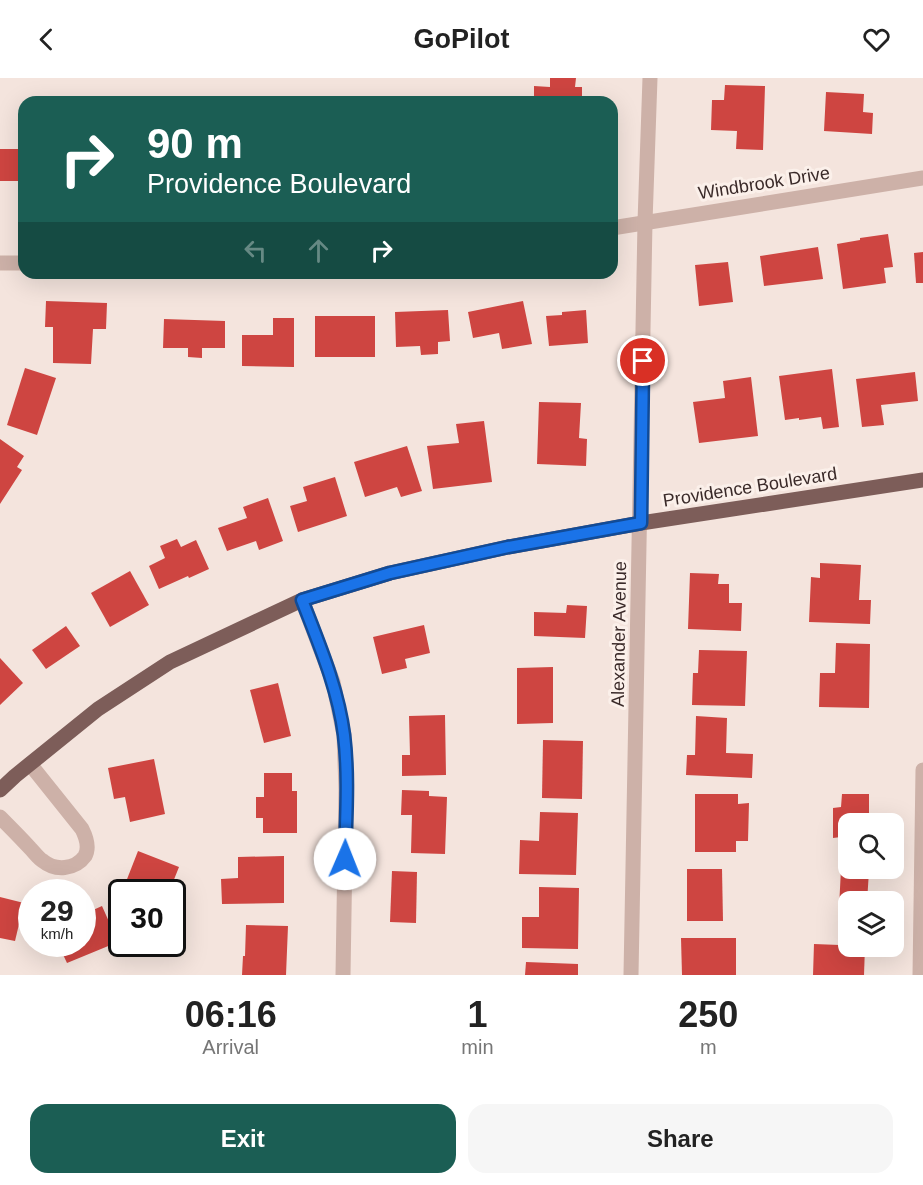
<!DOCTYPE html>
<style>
body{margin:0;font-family:Arial,sans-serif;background:#f6f6f6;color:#222;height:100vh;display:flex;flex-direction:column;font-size:22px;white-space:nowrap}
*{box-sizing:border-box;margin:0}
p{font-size:20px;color:#767676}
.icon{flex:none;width:33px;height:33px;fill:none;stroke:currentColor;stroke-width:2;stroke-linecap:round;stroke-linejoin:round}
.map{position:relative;height:897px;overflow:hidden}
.drawer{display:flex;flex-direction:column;background:#fff;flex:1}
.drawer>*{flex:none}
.top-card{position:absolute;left:18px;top:18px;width:600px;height:183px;border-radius:18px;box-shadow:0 6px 24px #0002;background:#1b5e54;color:#fff;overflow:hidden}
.fabs{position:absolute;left:838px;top:735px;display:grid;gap:12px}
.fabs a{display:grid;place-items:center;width:66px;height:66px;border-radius:12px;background:#fff;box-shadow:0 6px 24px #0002;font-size:30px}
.speed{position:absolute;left:18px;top:801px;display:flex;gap:12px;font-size:30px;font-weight:700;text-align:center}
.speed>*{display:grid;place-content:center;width:78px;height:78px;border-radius:50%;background:#fff;box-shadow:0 6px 24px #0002;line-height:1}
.speed small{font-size:15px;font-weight:400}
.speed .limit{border:3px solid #111;border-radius:9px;background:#fff;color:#111}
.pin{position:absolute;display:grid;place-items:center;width:51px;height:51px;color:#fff;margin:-26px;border:3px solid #fff;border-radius:50%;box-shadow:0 2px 6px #0007}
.me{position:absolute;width:66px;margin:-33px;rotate:1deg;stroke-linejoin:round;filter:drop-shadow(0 0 4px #0008)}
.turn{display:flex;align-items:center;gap:21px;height:126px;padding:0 30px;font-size:27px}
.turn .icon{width:78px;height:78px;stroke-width:2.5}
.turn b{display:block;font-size:42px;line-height:51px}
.lanes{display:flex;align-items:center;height:57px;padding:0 30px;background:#0003;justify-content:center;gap:30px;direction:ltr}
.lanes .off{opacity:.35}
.eta{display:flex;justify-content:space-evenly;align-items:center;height:102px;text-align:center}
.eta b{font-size:36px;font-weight:700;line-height:42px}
.cta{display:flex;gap:12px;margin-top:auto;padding:12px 30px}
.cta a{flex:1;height:69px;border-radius:18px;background:#1b5e54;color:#fff;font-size:24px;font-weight:700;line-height:69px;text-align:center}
.cta a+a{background:#f6f6f6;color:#222}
header{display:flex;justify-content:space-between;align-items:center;height:78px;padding:0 30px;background:#fff;font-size:27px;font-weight:700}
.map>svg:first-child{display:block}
</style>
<header><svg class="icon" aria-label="back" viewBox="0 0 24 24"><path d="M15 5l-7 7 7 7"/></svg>GoPilot<svg class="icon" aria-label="heart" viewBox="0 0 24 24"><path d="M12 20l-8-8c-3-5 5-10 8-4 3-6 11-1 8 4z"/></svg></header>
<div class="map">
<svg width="923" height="897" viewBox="0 0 923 897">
<rect width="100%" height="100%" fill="#f4e4dd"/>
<g fill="#ce4541">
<path d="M550,0H576L575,9H582V24H534V8L550,9Z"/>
<path d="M725,7L765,8L763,72L736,71L737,53L711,52L712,22H724Z"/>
<path d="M826,14L864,16L863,34L873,35L872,56L824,53Z"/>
<rect x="0" y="71" width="19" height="32"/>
<path d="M888,156L893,189L884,190L886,205L843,211L837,166L860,162V160Z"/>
<path d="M818,169L823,201L764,208L760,178Z"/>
<path d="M923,174V205H916L914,175Z"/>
<path d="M728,184L733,224L699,228L695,187Z"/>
<path d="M46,223L107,225L106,251H93L91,286L53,285V249H45Z"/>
<path d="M523,223L532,266L502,271L499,255L473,260L468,234Z"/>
<path d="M448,232L450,263L438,264V276L421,277L420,268L396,269L395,234Z"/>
<path d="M586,232L588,265L549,268L546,238L562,237V234Z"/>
<rect x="315" y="238" width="60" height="41"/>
<path d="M273,240H294V289L242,288V257H273Z"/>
<path d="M164,241L225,243V270H202V280L188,279V270H163Z"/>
<path d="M25,290L56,300L37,357L7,347Z"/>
<path d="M832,291L839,349L823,351L821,339L799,342V340L785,342L779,298Z"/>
<path d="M915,294L918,323L881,327L884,347L862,349L856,301Z"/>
<path d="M751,299L758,358L699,365L693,324L725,320L723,303Z"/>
<path d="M539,324L581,325L579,360L587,361L586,388L537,386Z"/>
<path d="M484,343L492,404L433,411L427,368L459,365L456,346Z"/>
<path d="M0,361L24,378L17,389L22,392L0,426Z"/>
<path d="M407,368L422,413L401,419L397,409L365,419L354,384Z"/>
<path d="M335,399L347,438L298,454L290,428L307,423L303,409Z"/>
<path d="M268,420L283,463L259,472L256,463L227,473L218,450L247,440L243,429Z"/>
<path d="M177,461L181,469L196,462L209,491L189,500L188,498L159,511L149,488L165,480L160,468Z"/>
<path d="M820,485L861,487L859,522H871L870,546L809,544L811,499L820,500Z"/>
<path d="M130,493L149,527L110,549L91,515Z"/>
<path d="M690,495L719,496L718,506H729V525H742L741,553L688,551Z"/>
<path d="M567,527L587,528L585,560L534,558V534L566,535Z"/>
<path d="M424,547L430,575L405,581L407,590L382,596L373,559Z"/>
<path d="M66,548L80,568L46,591L32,572Z"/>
<path d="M836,565L870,566L869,630L819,629L820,595H835Z"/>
<path d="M699,572L747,573L745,628L692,627L693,595H698Z"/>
<path d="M0,580L23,605L0,627Z"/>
<path d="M553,589V645L517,646V590Z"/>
<path d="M278,605L291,658L264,665L250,612Z"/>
<path d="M445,637L446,697L402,698V677H410L409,638Z"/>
<path d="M696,638L727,640L726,675L753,676L752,700L686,697L687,677H695Z"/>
<path d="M543,662L583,663L582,721L542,720Z"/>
<path d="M154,681L165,736L130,744L125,719L114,721L108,690Z"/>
<path d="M264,695H292V713H297V755H263V740H256V719H264Z"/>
<path d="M402,712L429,713V718L447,719L445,776L411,775L412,737H401Z"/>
<path d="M695,716H738V726L749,725L748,763H736V774H695Z"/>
<path d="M842,716H869V746H849V776H841V759L833,760V730L841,729Z"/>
<path d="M540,734L578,735L576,797L519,796L520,762L539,763Z"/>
<path d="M138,773L179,789L169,814H122Z"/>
<path d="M284,778V825L222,826L221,801L238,800V779Z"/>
<path d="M687,791H722L723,843H687Z"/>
<path d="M841,791L869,793L867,824H849V850L838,849Z"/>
<path d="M392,793L417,794L416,845L390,844Z"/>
<path d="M539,809L579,810L578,871L522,870V839H539Z"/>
<path d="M0,819L24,825L15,863L0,860Z"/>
<path d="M102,828L118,864L67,885L58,866H82V837Z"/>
<path d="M246,847L288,848L286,897H242L243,878H245Z"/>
<path d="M681,860H736V897H682Z"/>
<path d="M814,866L865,868L864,897H813Z"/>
<path d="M526,884L578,886V897H525Z"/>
</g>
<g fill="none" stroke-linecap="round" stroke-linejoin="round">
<g stroke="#cdb1a8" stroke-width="15">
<path d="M612,150L923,100"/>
<path d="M0,185H24"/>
<path d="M302,522L333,604L344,657L346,711L343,897"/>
<path d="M0,739C10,749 20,759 30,770C34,774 38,780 43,783C55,793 75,792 85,778C90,769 86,759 82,751L30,686"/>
<path d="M631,897L645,144L650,0"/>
<path d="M920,897L923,692"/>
</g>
<path stroke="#7d5d59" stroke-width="15" d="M0,712L15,698L98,631L170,584L302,522L390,495L508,469L641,445L923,402"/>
</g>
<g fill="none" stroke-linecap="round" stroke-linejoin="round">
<g stroke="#114b97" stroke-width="15">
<path id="route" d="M345,781C346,740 349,698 344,657C338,610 319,566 302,522L390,495L508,469L641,445L643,283"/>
</g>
<use href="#route" stroke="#1a73e8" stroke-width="10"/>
</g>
<g text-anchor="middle" stroke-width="6" stroke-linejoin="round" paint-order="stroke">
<g font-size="18" fill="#3a2a29" stroke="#fbf0ea">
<text transform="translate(764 105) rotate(-9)" y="6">Windbrook Drive</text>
<text transform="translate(750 409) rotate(-9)" y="6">Providence Boulevard</text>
<text transform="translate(619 556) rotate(-89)" y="6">Alexander Avenue</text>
</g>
</g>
</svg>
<div class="fabs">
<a><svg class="icon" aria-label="search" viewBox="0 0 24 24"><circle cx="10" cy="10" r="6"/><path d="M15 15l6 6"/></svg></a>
<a><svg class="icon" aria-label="layers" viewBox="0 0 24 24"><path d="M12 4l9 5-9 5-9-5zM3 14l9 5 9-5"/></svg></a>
</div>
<div class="speed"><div>29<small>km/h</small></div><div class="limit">30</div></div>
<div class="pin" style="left:643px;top:283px;background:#d93025"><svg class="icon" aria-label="arrive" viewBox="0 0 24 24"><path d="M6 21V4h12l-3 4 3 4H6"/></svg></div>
<svg class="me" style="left:345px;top:781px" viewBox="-20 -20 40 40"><circle r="19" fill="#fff"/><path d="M0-13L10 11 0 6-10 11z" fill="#1a73e8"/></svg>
<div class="top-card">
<div class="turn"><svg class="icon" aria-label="right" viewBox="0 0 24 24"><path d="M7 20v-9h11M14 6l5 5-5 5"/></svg><div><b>90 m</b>Providence Boulevard</div></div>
<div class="lanes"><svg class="icon off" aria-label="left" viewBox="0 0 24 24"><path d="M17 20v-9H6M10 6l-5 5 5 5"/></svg><svg class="icon off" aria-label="ahead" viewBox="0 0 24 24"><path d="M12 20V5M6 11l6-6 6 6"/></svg><svg class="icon" aria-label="right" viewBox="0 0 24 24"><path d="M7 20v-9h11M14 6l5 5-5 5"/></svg></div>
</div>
</div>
<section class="drawer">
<div class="eta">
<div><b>06:16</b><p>Arrival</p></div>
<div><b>1</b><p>min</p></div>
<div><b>250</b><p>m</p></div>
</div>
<div class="cta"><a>Exit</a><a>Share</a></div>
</section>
